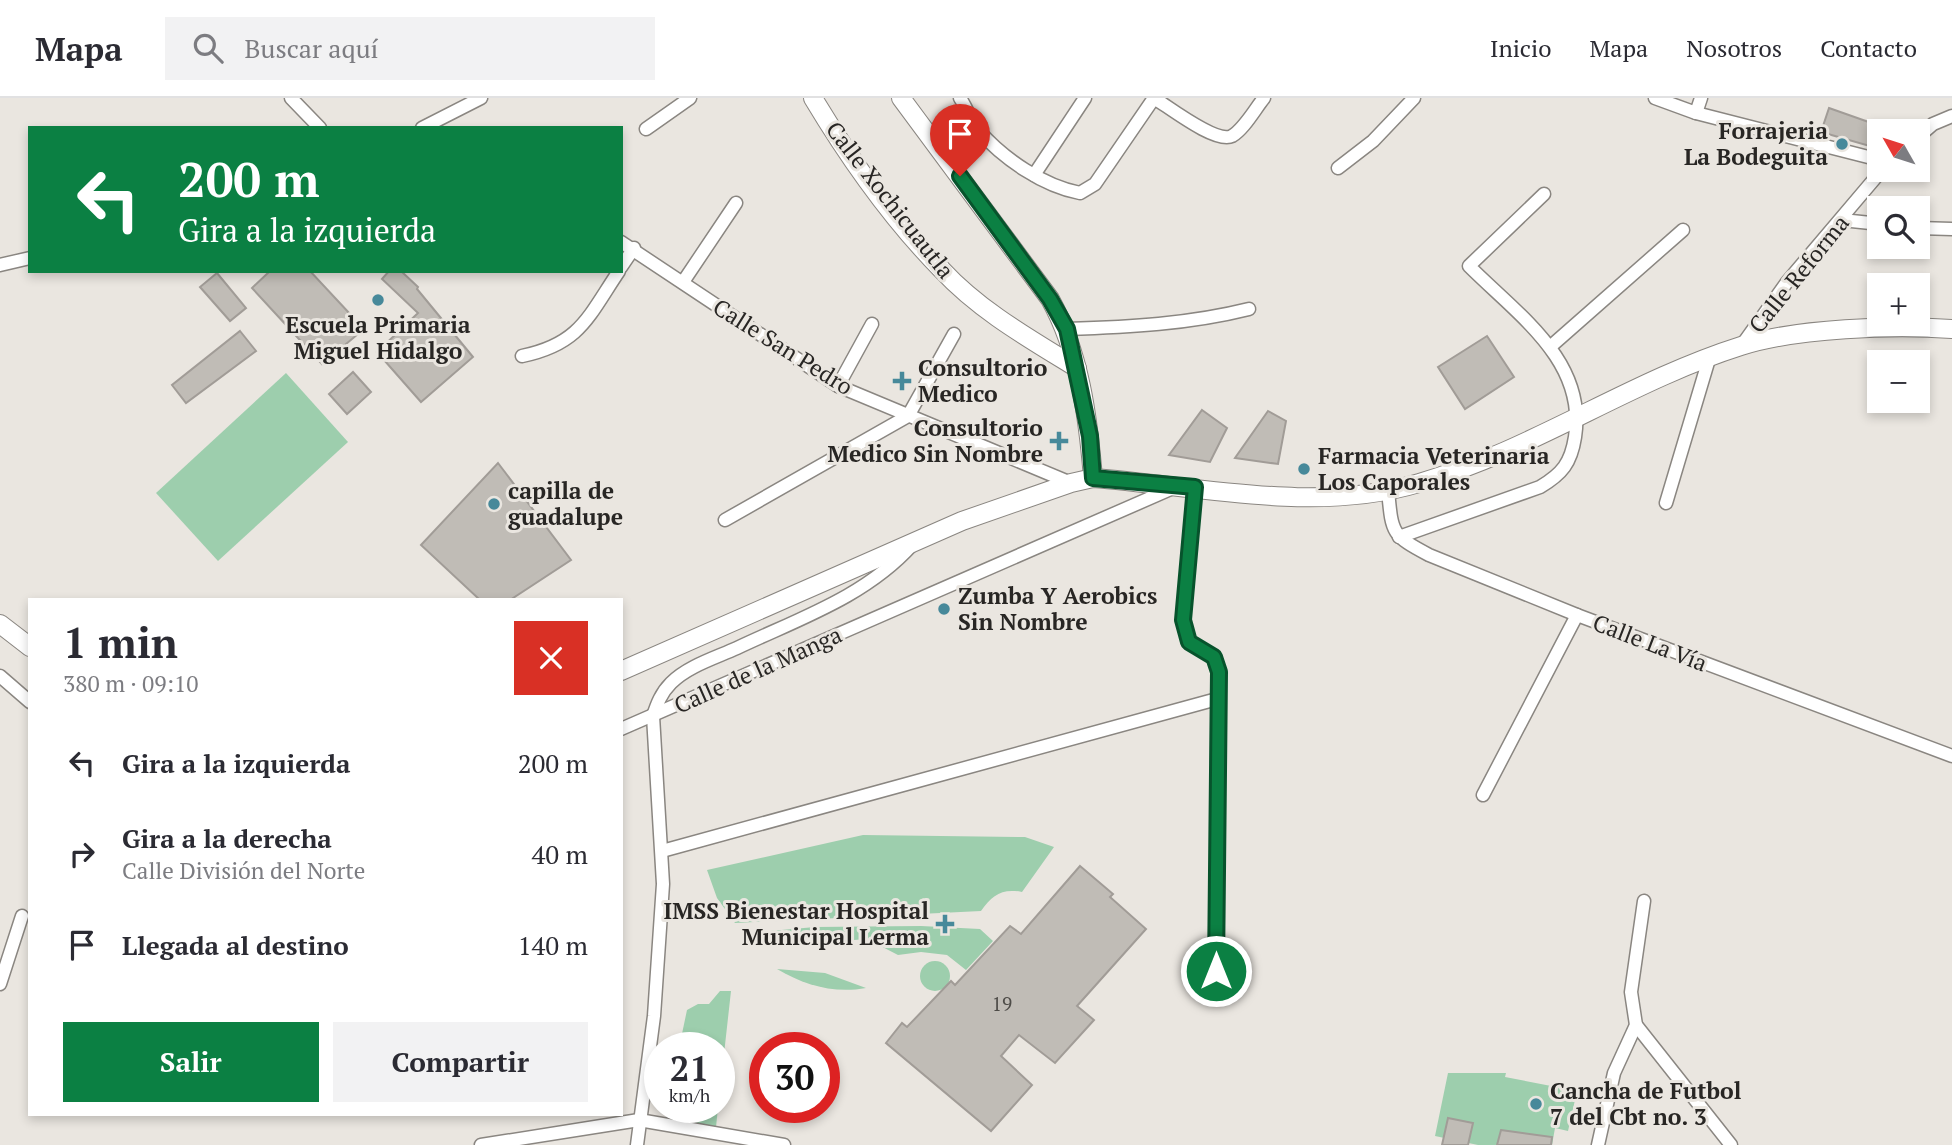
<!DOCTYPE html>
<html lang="es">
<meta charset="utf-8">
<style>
body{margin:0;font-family:"PT Serif",serif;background:#f2f2f3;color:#2b2b33;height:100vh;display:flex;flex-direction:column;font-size:26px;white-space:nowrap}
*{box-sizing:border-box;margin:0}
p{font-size:23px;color:#7c7c81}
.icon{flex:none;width:38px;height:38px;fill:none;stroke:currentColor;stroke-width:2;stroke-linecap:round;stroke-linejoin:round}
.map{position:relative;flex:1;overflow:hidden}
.sheet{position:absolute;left:28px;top:500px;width:595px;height:518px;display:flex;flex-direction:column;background:#fff;border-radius:0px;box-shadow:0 4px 10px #0003}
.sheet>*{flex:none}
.top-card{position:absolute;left:28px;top:28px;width:595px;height:147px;border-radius:0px;box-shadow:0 4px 10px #0003;background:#0b8043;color:#fff;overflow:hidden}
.needle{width:46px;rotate:309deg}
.controls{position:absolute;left:1867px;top:21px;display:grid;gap:14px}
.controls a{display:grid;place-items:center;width:63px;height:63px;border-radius:0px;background:#fff;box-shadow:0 4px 10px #0003;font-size:35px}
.speed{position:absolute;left:644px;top:934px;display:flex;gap:14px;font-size:35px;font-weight:700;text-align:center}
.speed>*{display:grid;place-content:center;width:91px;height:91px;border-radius:50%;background:#fff;box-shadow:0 4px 10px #0003;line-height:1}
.speed small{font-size:18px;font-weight:400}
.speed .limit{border:10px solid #d22;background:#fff;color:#111}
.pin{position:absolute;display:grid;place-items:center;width:60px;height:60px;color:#fff;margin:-72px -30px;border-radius:50% 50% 50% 0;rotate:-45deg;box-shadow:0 0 7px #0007}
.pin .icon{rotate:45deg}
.me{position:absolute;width:77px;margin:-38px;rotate:0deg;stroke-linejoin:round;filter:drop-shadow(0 0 5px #0008)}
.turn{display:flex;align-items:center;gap:24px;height:147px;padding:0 35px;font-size:32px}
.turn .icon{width:91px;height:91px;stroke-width:2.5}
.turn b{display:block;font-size:49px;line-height:60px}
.round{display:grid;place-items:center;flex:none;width:74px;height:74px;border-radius:0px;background:#f2f2f3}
.overview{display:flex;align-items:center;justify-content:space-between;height:119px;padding:0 35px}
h1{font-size:42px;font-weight:800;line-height:52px}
.button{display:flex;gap:14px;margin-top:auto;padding:14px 35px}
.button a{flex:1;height:80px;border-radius:0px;background:#0b8043;color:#fff;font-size:28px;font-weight:800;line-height:80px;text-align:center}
.button a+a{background:#f2f2f3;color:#2b2b33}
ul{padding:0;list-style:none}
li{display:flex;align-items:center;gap:21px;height:91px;padding:0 35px}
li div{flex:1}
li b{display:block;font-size:26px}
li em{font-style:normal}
header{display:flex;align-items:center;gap:42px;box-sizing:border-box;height:98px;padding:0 35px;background:#fff;border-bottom:2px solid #e1e1e2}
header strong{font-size:33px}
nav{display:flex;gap:38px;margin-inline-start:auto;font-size:24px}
.search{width:490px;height:63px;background:#f2f2f3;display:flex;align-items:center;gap:18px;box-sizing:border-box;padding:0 24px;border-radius:0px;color:#7c7c81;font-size:26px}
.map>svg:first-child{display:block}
</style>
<header>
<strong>Mapa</strong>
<div class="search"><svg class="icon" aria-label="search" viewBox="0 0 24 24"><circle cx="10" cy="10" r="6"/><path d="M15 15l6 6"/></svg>Buscar aquí</div>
<nav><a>Inicio</a><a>Mapa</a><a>Nosotros</a><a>Contacto</a></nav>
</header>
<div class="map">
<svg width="1952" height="1047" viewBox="0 0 1952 1047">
<rect width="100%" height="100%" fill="#eae6e0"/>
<g fill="#9dcead">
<path d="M286,275L348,344L218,463L156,395Z"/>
<path d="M863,737L1025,739L1054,749L1022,794C1002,790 992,797 981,813L735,825L717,800L707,772Z"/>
<path d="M921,828L980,831L993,843L966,872L947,857L921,854L898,857L867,841L841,843L811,836L795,842L779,836L755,840L749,835L815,829Z"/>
<circle cx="935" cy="878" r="15"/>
<path d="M777,871L825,875L866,890C834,896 804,887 777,871Z"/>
<path d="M720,893H731L719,1001V950H679L687,912L698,906H709Z"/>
<path d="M1448,975H1506L1505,979L1577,993L1568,1033L1555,1030L1552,1047H1528L1530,1036L1501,1032L1497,1047H1478L1435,1038Z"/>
<path d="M675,1010H718L716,1029L674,1022Z"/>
</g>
<g fill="#c0bcb6" stroke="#a19c97" stroke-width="2">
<path d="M1829,10L1880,28V51L1821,34Z"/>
<path d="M270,173H310L364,231L322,266L252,190Z"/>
<path d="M389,173H401L418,189L417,191L473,259L421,304L377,254L418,215L382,181Z"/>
<path d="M217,175L246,210L230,223L200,189Z"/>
<path d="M240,233L256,253L186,305L172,287Z"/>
<path d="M1487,238L1514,279L1465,311L1438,269Z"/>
<path d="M353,274L371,294L347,316L329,296Z"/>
<path d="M1202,312L1227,330L1210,364L1169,357Z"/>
<path d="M1268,313L1286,323L1278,366L1235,360Z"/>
<path d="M498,365L571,462L510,502H480L421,447Z"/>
<path d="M1080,768L1113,796L1110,799L1146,831L1077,908L1094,922L1055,965L1019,937L1001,958L1032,987L991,1033L886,945L902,925L907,929L951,883L955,887L1010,828L1021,836Z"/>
<path d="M1448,1020L1473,1025L1468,1047H1442Z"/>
<path d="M1501,1032L1552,1039L1551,1047H1497Z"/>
</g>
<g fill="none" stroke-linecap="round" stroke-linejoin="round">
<g stroke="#8a8681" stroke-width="15">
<g id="street">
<path d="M291,0L320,30"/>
<path d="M960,0C967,10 971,24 979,33C1004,61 1043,88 1080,95L1095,86L1154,0C1169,9 1216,46 1232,38C1244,31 1255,11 1264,0"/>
<path d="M1655,0L1696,15L1880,62"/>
<path d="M1696,15L1701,0"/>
<path d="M422,30L481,0"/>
<path d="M646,31L690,0"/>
<path d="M1918,39L1933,26L1952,18"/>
<path d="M1338,70L1373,43L1414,0"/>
<path d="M1034,77L1085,0"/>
<path d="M1842,122L1880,126"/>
<path d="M1918,130L1952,131"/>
<path d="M621,144L838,288L1071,385"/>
<path d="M0,167L30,160"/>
<path d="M621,169L634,150"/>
<path d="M683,184L736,105"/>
<path d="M1067,231C1129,229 1189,226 1249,211"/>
<path d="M1742,247L1787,184L1882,72"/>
<path d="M1550,249L1683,132"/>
<path d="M522,258C580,246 588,219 619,173"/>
<path d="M838,288L872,226"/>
<path d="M1195,389L1183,521L1189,544L1214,559L1219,574L1216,901"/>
<path d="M1388,392C1392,435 1391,437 1429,457L1577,517L1952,658"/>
<path d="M1666,405L1709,261"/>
<path d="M725,422L908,318L954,236"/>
<path d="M1399,439L1540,389C1562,376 1571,365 1575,339C1587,263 1518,217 1469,168L1544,96"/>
<path d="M0,578L30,604"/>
<path d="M621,631L1173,390"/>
<path d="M1483,697L1577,517"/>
<path d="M662,753L1217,601"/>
<path d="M0,886L22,818"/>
<path d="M1636,927L1731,1047"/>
<path d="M481,1047L639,1022L784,1047"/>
<path d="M637,1047L654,918L663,786L653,618C657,606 661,595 671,585C688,568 715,560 737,550C798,521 865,499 912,447"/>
<path d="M1598,1047L1614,975L1636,927L1631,894L1644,803"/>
</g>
</g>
<g stroke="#8a8681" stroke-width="20">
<g id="secondary">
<path d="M813,0C849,60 893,122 942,172C980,213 1030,241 1077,270"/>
<path d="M901,0L1050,201C1080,255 1088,319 1093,380"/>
<path d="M0,526L30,549"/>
<path d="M621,573L962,423L1071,385L1093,380C1199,388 1315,416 1419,385C1531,353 1630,283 1741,248C1797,230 1893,227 1952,231"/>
</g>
</g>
<use href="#street" stroke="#fff" stroke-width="12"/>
<use href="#secondary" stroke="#fff" stroke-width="18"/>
</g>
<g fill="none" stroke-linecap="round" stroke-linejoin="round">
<g stroke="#07532c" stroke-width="18">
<path id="route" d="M960,78L1050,201L1067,231L1090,338L1093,380L1195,389L1183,522L1189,544L1214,559L1219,574L1216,873"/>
</g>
<use href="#route" stroke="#0b8043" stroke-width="12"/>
</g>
<g fill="#47899a" stroke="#eae6e0" stroke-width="2.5">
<circle cx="1842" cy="46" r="7"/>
<circle cx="378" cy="202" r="7"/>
<path d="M898.5 272.5h7v7h7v7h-7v7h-7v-7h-7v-7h7z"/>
<path d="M1055.5 332.5h7v7h7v7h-7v7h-7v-7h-7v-7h7z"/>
<circle cx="1304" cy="371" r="7"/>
<circle cx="494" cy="406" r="7"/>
<circle cx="944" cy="511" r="7"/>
<path d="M941.5 815.5h7v7h7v7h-7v7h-7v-7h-7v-7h7z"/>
<circle cx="1536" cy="1006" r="7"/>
</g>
<g text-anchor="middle" stroke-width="6" stroke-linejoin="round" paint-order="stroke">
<g font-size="19" fill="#4e4c48">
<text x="1002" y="913">19</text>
</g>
<g font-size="23" font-weight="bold" fill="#282624" stroke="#eae6e0" text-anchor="start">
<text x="1828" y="41" text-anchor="end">Forrajeria<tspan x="1828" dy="26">La Bodeguita</tspan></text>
<text x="378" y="235" text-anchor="middle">Escuela Primaria<tspan x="378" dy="26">Miguel Hidalgo</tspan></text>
<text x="918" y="278">Consultorio<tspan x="918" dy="26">Medico</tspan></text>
<text x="1043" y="338" text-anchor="end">Consultorio<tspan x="1043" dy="26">Medico Sin Nombre</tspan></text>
<text x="1318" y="366">Farmacia Veterinaria<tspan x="1318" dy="26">Los Caporales</tspan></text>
<text x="508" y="401">capilla de<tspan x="508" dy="26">guadalupe</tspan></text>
<text x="958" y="506">Zumba Y Aerobics<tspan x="958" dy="26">Sin Nombre</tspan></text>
<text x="929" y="821" text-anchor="end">IMSS Bienestar Hospital<tspan x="929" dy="26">Municipal Lerma</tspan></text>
<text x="1550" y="1001">Cancha de Futbol<tspan x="1550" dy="26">7 del Cbt no. 3</tspan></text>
</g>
<g font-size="23" fill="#282624" stroke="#eae6e0">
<text transform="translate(890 102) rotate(52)" y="8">Calle Xochicuautla</text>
<text transform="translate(1799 176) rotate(-51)" y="8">Calle Reforma</text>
<text transform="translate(783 249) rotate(32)" y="8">Calle San Pedro</text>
<text transform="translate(1650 545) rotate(21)" y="8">Calle La Vía</text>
<text transform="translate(758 572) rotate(-24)" y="8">Calle de la Manga</text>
</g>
</g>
</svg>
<div class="controls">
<a><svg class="needle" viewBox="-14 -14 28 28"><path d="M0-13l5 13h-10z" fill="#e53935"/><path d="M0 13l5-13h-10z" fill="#7c7c81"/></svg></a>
<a><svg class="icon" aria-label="search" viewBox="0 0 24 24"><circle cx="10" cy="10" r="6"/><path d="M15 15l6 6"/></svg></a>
<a>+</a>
<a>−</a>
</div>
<div class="speed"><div>21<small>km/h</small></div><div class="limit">30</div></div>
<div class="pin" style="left:960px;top:78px;background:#d93025"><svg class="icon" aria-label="arrive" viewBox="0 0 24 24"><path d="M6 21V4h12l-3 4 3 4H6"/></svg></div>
<svg class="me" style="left:1216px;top:873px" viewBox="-20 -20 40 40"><circle r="17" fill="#0b8043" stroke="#fff" stroke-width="3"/><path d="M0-11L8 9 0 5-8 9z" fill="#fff"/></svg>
<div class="top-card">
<div class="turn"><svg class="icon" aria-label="left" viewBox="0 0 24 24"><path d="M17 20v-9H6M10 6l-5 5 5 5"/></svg><div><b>200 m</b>Gira a la izquierda</div></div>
</div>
<section class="sheet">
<div class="overview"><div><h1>1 min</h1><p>380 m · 09:10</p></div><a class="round" style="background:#d93025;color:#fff"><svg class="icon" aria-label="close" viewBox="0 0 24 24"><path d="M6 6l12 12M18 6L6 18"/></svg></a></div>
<ul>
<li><svg class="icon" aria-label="left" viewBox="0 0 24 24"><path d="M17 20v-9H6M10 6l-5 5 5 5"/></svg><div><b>Gira a la izquierda</b></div><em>200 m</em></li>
<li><svg class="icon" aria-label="right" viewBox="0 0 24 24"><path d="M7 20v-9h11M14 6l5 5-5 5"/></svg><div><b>Gira a la derecha</b><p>Calle División del Norte</p></div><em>40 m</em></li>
<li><svg class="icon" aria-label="arrive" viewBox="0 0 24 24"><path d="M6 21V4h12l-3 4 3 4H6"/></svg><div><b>Llegada al destino</b></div><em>140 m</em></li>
</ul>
<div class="button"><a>Salir</a><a>Compartir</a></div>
</section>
</div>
